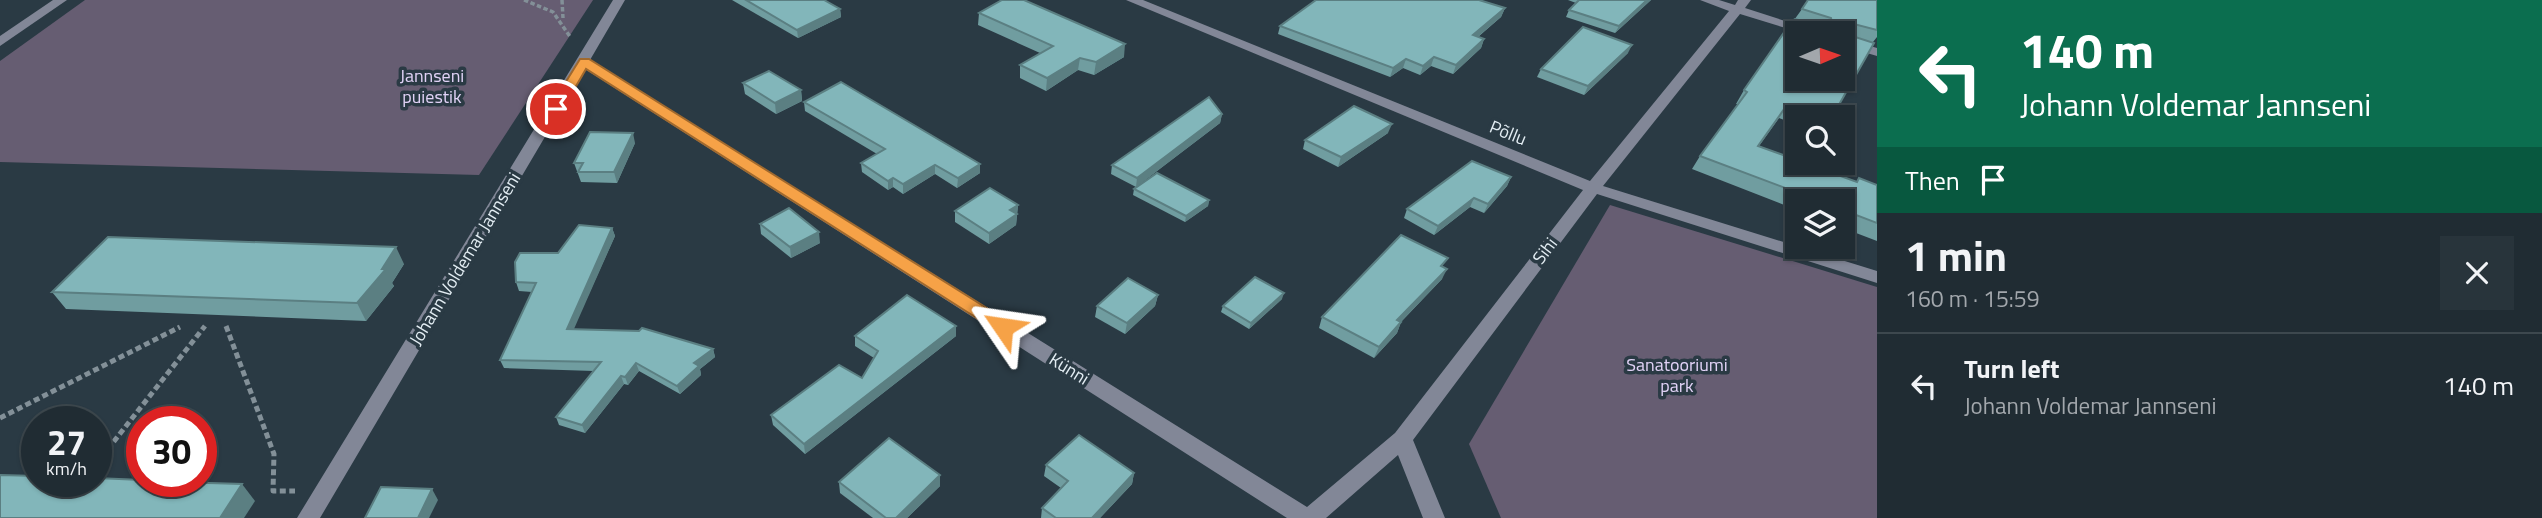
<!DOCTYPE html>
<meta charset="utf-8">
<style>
body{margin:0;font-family:"Titillium Web",sans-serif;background:#28343b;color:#f1f3f6;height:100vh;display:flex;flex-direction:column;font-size:26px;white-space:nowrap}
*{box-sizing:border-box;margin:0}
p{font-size:23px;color:#a2a7ac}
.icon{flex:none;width:38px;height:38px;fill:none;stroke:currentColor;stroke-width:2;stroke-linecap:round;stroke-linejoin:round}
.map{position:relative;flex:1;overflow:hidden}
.drawer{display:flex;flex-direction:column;background:#202c33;width:665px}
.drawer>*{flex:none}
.banner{background:#0b6e4f;color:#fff;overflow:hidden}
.needle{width:46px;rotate:88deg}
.buttons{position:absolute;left:1785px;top:21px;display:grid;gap:14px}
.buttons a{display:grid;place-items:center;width:70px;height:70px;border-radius:0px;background:#202c33;box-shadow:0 2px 5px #0004,0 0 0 2px #3d484e;font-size:35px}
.speed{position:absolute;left:21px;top:406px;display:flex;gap:14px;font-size:35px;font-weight:700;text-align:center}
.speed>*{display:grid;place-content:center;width:91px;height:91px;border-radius:50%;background:#202c33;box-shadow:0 2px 5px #0004,0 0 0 2px #3d484e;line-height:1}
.speed small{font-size:18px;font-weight:400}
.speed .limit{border:10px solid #d22;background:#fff;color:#111}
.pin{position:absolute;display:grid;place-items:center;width:60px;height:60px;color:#fff;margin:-30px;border:4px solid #fff;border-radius:50%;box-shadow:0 2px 7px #0007}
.me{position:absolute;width:77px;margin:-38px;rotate:302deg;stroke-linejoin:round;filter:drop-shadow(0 0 5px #0008)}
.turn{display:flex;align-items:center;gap:24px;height:147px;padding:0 28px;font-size:32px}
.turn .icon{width:91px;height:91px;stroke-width:2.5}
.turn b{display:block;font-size:49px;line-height:60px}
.then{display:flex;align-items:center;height:66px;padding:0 28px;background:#0003;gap:14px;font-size:26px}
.round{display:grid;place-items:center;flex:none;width:74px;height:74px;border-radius:0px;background:#28343b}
.summary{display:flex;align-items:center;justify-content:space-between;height:119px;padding:0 28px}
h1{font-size:42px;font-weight:700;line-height:52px}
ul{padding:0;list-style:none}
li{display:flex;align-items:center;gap:21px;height:105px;padding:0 28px;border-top:2px solid #3d484e}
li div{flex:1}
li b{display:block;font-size:26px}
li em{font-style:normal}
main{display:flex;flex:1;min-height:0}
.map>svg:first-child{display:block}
</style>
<main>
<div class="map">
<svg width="1877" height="518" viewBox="0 0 1877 518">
<rect width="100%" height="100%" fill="#2a3a44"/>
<g fill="#665d72">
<path d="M85,0H593L479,175L0,162V61Z"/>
<path d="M1610,205L1877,287V518H1501L1469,444Z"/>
</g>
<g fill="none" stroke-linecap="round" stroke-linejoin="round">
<g stroke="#839098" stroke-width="3.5" stroke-dasharray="4.5 2.5" stroke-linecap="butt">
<path d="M524,0L553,12L571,38"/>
<path d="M562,0L563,18"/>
</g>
<g stroke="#839098" stroke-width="5" stroke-dasharray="6 3.5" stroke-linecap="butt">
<path d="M226,326L274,454L273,491H295"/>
<path d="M0,418L180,327"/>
<path d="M96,464L205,326"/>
</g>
<g fill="#828797" fill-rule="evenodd">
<path d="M53,0H67L0,46V36Z"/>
<path d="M613,0H625L590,60L1307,507L1395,433L1583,190L1126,0H1143L1590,181L1729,11L1700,0H1719L1735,5L1738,0H1751L1745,8L1822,33H1802L1740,14L1603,186L1877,271V283L1597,194L1413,440L1445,518H1423L1398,455L1326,518H1287L585,69L320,518H297Z"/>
<path d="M1843,38L1877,48V56L1843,46Z"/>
</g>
</g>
<g fill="#709da0">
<path d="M732,0H824L840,9L841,17L798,38Z"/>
<path d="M1568,0H1651L1615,33L1566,17L1569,10L1576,3Z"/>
<path d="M1877,0V37L1873,42L1832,117H1797V125L1779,118L1759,146L1856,182L1859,178L1877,185V241L1843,228V201H1797V210L1692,169L1700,156L1738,104H1736L1744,90L1802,9Z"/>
<path d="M1505,8L1501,17L1478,37L1484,39L1481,48L1453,74L1431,66L1420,75L1403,68L1390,77L1278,34L1280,26Z"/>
<path d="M979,13L1124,57L1094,75L1078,70L1046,91L1020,78V65L1040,53L978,25Z"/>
<path d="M1628,53L1584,95L1537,77L1541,69Z"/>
<path d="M743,83L801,90L802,101L776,114L745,94Z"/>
<path d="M804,102L980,173L957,188L935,174L903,194L893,187L888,190L862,172L861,163L877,154L805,111Z"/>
<path d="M1222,114L1220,123L1136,187L1111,174L1112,165Z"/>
<path d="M1388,133L1338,167L1303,149L1305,140Z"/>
<path d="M635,143L617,183L581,182L574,163Z"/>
<path d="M1511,177L1507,186L1484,213L1470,207L1434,235L1404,218L1407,209Z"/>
<path d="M1134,189L1209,200L1208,206L1185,222L1133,195Z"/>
<path d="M1018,205L1016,225L989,244L955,222V211Z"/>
<path d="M760,224L820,243L791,258L761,234Z"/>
<path d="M612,228L615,236L573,329L713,349L715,357L700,369L701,375L680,394L639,371L628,385L624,384L585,433L559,425L556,417L594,371L504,368L500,360L532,292L519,291L516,282Z"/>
<path d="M404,264L392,283L394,286L366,321L66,309L52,292Z"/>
<path d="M1444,267L1442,279L1401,322L1397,333L1374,358L1319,328L1322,317Z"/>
<path d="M1158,295L1155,306L1125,334L1095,317L1097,306Z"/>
<path d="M1282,299L1249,329L1221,312L1223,306Z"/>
<path d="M855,336H956L805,454L773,425L771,415L862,378L874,358L855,346Z"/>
<path d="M1046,465L1134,473L1132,484L1100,518H1041L1042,508L1061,488L1044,476Z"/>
<path d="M839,482L940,486L907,518H873L840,493Z"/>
</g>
<g fill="#5b7f82">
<path d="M1647,0H1651L1615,33L1619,26Z"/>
<path d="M1505,8L1501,17L1469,44L1473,35Z"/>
<path d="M840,9L841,17L798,38L797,30Z"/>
<path d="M1484,39L1481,48L1453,74L1456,65Z"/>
<path d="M1125,44L1124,57L1094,75L1096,62Z"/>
<path d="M1632,45L1628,53L1584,95L1588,86Z"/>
<path d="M1434,57L1431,66L1420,75L1423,66Z"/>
<path d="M1080,58L1078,70L1046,91L1047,78Z"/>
<path d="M1406,59L1403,68L1390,77L1393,68Z"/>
<path d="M801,90L802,101L776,114L775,103Z"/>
<path d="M1222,114L1220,123L1136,187L1137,178Z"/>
<path d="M1392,124L1388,133L1338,167L1341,157Z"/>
<path d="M633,133L635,143L617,183L614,172Z"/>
<path d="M980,164V173L957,188L958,178Z"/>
<path d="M935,165V174L903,194V184Z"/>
<path d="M1511,177L1507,186L1484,213L1488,204Z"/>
<path d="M893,178V187L888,190V181Z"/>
<path d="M1474,198L1470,207L1434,235L1438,226Z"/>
<path d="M1209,200L1208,206L1185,222L1186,216Z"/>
<path d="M1018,205L1016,225L989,244V233L1010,210Z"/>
<path d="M612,228L615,236L570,338L567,329Z"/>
<path d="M819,232L820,243L791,258L790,247Z"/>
<path d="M396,247L404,264L392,283L394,286L366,321L357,303Z"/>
<path d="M1447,269L1442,279L1392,331L1397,320Z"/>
<path d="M1284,293L1282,299L1249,329L1251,323Z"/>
<path d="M1158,295L1155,306L1125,334L1127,323Z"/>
<path d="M1401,322L1397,333L1374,358L1379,347Z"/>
<path d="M956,326V336L805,454L804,444Z"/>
<path d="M713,349L715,357L700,369L701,375L680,394L677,386L694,363Z"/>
<path d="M636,363L639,371L628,385L625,377Z"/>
<path d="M621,376L624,384L585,433L582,425Z"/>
<path d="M1134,473L1132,484L1100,518H1092Z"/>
<path d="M940,475V486L907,518H896Z"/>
<path d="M242,484L255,501L244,518H220Z"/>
<path d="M432,489L438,500L429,518H418Z"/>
</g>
<g fill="#82b6ba" stroke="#5b7f82" stroke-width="2" fill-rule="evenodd">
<path d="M746,0H824L840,9L797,30Z"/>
<path d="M1002,0H1024L1125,44L1096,62L1080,58L1047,78L1020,65L1053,46L979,13Z"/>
<path d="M1316,0H1479L1505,8L1473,35L1484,39L1456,65L1434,57L1423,66L1406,59L1393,68L1280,26Z"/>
<path d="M1579,0H1647L1619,26L1569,10Z"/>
<path d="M1808,0H1877V30L1850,23L1849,35L1874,43L1832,117H1823L1787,105L1758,146L1797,160V163H1805L1857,182L1859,178L1877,185V223L1843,210V201H1820L1700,156L1747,92L1744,90L1792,21L1795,19L1810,23H1832L1831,18L1802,9ZM1797,33H1843V79H1797Z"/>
<path d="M1583,27L1632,45L1588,86L1541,69Z"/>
<path d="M769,71L801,90L775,103L743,83Z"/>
<path d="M841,82L980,164L958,178L935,165L903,184L893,178L888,181L861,163L885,149L804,102Z"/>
<path d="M1209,97L1222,114L1137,178L1112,165Z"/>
<path d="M1354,106L1392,124L1341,157L1305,140Z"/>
<path d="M590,132L633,133L614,172H578L583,163H574Z"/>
<path d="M1472,161L1511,177L1488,204L1474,198L1438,226L1407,209Z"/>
<path d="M1157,173L1209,200L1186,216L1134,189Z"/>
<path d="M990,188L1018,205L1010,210L1017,214L989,233L955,211Z"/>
<path d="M789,208L819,232L790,247L760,224Z"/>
<path d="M579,225L612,228L567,329L639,331L642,328L713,349L694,363L699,366L677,386L636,363L625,377L621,376L582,425L556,417L601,362L500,360L536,283L516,282L515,262L520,253H558Z"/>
<path d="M1401,235L1448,258L1441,266L1447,269L1397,320L1401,322L1379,347L1322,317Z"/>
<path d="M108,237L396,247L382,269H386L357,303L52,292Z"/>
<path d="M1255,277L1284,293L1251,323L1223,306Z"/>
<path d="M1128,278L1158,295L1127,323L1097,306Z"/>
<path d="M907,295L956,326L804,444L771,415L839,365L862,378L878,351L855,336Z"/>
<path d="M1079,435L1134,473L1092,518H1056L1042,508L1068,481L1046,465Z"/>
<path d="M889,438L940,475L896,518H886L839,482Z"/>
<path d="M0,475L37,476V481H96V478L142,480V481L242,484L220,518H0Z"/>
<path d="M381,487L432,489L418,518H365Z"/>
</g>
<path fill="#f6a247" stroke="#a0692e" stroke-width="2" d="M580,59H589L1009,322L1011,327L1009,331H997L586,69L561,112H551L549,109Z"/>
<g text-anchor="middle" stroke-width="7" stroke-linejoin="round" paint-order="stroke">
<g font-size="18" fill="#e2d3f7" stroke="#2a3a44">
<text x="432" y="82">Jannseni<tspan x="432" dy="21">puiestik</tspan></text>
<text x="1677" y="371">Sanatooriumi<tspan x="1677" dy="21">park</tspan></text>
</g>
<g font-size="18" fill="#e3edf3" stroke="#2a3a44">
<text transform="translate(1508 133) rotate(22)" y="6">Põllu</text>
<text transform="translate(1545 251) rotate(-53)" y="6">Sihi</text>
<text transform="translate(465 259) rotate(-59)" y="6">Johann Voldemar Jannseni</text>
<text transform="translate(1069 369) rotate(32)" y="6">Künni</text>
</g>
</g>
</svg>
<div class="buttons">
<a><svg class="needle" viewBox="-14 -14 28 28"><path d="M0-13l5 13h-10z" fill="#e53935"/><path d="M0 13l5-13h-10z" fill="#a2a7ac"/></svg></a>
<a><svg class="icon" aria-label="search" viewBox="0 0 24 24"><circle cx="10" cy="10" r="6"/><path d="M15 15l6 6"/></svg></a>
<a><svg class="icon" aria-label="layers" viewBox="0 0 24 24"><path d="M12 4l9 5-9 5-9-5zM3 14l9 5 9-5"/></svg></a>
</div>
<div class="speed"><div>27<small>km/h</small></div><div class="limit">30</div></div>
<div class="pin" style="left:556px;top:109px;background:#d93025"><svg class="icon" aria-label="arrive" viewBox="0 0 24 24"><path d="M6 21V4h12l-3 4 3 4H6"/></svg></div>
<svg class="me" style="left:1003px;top:327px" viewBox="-20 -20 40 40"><path d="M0-17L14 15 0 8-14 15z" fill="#f6a247" stroke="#fff" stroke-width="4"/></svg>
</div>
<section class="drawer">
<div class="banner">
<div class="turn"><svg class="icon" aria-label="left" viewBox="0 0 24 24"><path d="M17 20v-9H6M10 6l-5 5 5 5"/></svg><div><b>140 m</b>Johann Voldemar Jannseni</div></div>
<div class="then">Then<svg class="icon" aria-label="arrive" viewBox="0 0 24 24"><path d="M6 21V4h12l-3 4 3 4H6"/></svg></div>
</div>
<div class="summary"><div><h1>1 min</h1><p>160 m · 15:59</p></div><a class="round"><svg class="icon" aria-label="close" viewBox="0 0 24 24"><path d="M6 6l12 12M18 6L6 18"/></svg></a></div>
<ul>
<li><svg class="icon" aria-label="left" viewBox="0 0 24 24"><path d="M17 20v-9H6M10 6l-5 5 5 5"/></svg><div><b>Turn left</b><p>Johann Voldemar Jannseni</p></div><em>140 m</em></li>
</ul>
</section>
</main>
